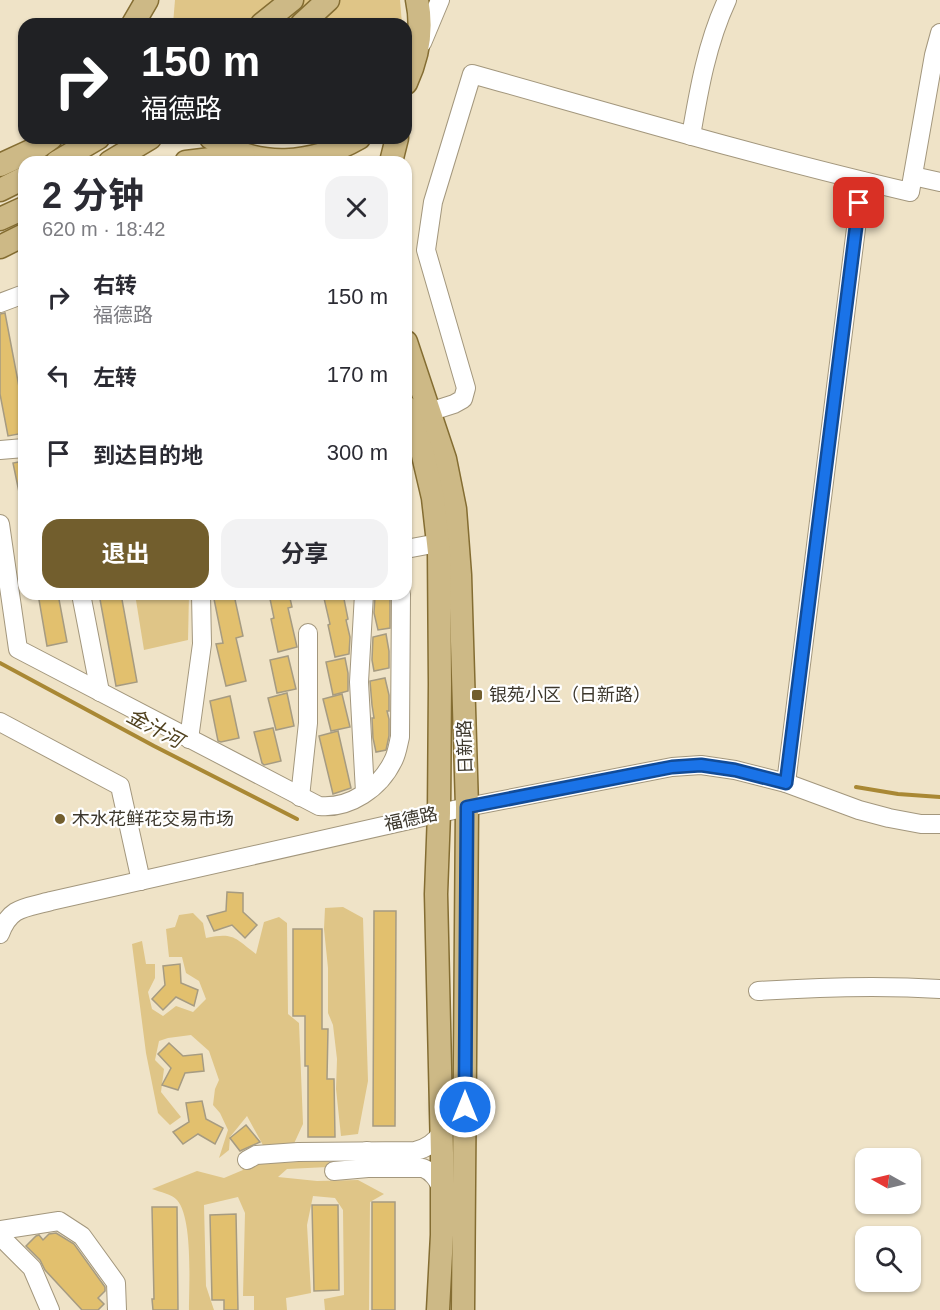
<!DOCTYPE html>
<html lang="zh">
<meta charset="utf-8">
<style>
body{margin:0;font-family:Arial,"Noto Sans SC",sans-serif;background:#f2f2f3;color:#2b2b33;height:100vh;display:flex;flex-direction:column;font-size:22px;white-space:nowrap}
*{box-sizing:border-box;margin:0}
p{font-size:20px;color:#7c7c81}
.icon{flex:none;width:33px;height:33px;fill:none;stroke:currentColor;stroke-width:2;stroke-linecap:round;stroke-linejoin:round}
.map{position:relative;flex:1;overflow:hidden}
.drawer{position:absolute;left:18px;top:156px;width:394px;height:444px;display:flex;flex-direction:column;background:#fff;border-radius:18px;box-shadow:0 2px 4px #0004}
.drawer>*{flex:none}
.top-card{position:absolute;left:18px;top:18px;width:394px;height:126px;border-radius:18px;box-shadow:0 2px 4px #0004;background:#202124;color:#fff;overflow:hidden}
.needle{width:39px;rotate:278deg}
.fabs{position:absolute;left:855px;top:1148px;display:grid;gap:12px}
.fabs a{display:grid;place-items:center;width:66px;height:66px;border-radius:12px;background:#fff;box-shadow:0 2px 4px #0004;font-size:30px}
.pin{position:absolute;display:grid;place-items:center;width:51px;height:51px;color:#fff;margin:-26px;border-radius:12px;box-shadow:0 3px 9px #0006}
.me{position:absolute;width:66px;margin:-33px;rotate:0deg;stroke-linejoin:round;filter:drop-shadow(0 0 4px #0008)}
.turn{display:flex;align-items:center;gap:21px;height:126px;padding:0 24px;font-size:27px}
.turn .icon{width:78px;height:78px;stroke-width:2.5}
.turn b{display:block;font-size:42px;line-height:51px}
.round{display:grid;place-items:center;flex:none;width:63px;height:63px;border-radius:18px;background:#f2f2f3}
.head{display:flex;align-items:center;justify-content:space-between;height:102px;padding:0 24px}
h1{font-size:36px;font-weight:700;line-height:45px}
.cta{display:flex;gap:12px;margin-top:auto;padding:12px 24px}
.cta a{flex:1;height:69px;border-radius:18px;background:#725e2d;color:#fff;font-size:24px;font-weight:700;line-height:69px;text-align:center}
.cta a+a{background:#f2f2f3;color:#2b2b33}
ul{padding:0;list-style:none}
li{display:flex;align-items:center;gap:18px;height:78px;padding:0 24px}
li div{flex:1}
li b{display:block;font-size:22px}
li em{font-style:normal}
.map>svg:first-child{display:block}
</style>
<div class="map">
<svg width="940" height="1310" viewBox="0 0 940 1310">
<rect width="100%" height="100%" fill="#efe3c7"/>
<g fill="#dfc587">
<path d="M175,0H400L402,24H173Z"/>
<path d="M135,594H189L188,640L144,650Z"/>
<path d="M343,907L363,918L368,1081L358,1134L341,1136L336,1089L337,1059L333,1025L328,1013V968L324,929L325,908Z"/>
<path d="M193,913L203,923L206,938C234,932 235,938 256,954L264,922L279,917L287,923L288,1014L299,1023L303,1124L291,1150L264,1147L247,1116L230,1137L229,1150L219,1158L228,1130L220,1113L213,1105L215,1089L219,1080L209,1051L191,1035L168,1038L159,1041L155,1060L164,1069L161,1092L181,1117L170,1125L158,1113L146,1053L132,944L142,941L146,964H155V978L148,992L152,1009L163,1016L176,1006L193,1012L206,999L199,981L186,973L182,957H169L166,929L175,927L179,915Z"/>
<path d="M329,1161L328,1167L287,1169L278,1177L317,1181L358,1180L384,1194L370,1202L369,1310H325L324,1299L344,1295L343,1210L335,1198L313,1196L307,1225L311,1293L286,1298L287,1310H254V1296H243L245,1213L238,1197L204,1205L206,1286L214,1310H189C189,1285 193,1218 177,1200C172,1194 160,1192 152,1189L197,1171L224,1178L243,1170L239,1164Z"/>
</g>
<g fill="none" stroke-linecap="round" stroke-linejoin="round">
<g stroke="#a98834" stroke-width="4">
<path d="M0,663L154,746L297,819"/>
<path d="M856,787L898,794L940,797"/>
</g>
</g>
<g fill="#e2c06e" stroke="#a69b81" stroke-width="1.5">
<path d="M5,313L24,413V433L8,436L0,394V314Z"/>
<path d="M24,461V491L19,492L13,463Z"/>
<path d="M38,594H58L67,642L47,646Z"/>
<path d="M99,594H121L137,682L116,686Z"/>
<path d="M269,594H289L292,607L288,608L297,647L278,652L271,619L274,618Z"/>
<path d="M323,594H343L348,619L346,620L350,637L349,654L335,657L328,625L330,624Z"/>
<path d="M387,594L390,595V628L378,630L374,613L375,597Z"/>
<path d="M234,595L243,636L236,638L246,681L226,686L216,644L223,643L214,599Z"/>
<path d="M386,634L389,651V668L374,671L372,660L373,637Z"/>
<path d="M288,656L296,689L277,693L270,660Z"/>
<path d="M345,658L348,673V691L333,695L326,662Z"/>
<path d="M385,678L389,695V711H387L389,719V736L386,750L376,752L373,738L372,718H374L372,705L370,681Z"/>
<path d="M287,693L294,726L276,730L268,698Z"/>
<path d="M342,694L350,727L331,731L323,699Z"/>
<path d="M230,696L239,738L221,742L218,741L210,701Z"/>
<path d="M273,728L281,761L264,765L262,763L254,732Z"/>
<path d="M338,731L351,788L333,794L319,736Z"/>
<path d="M227,892L243,893V912L257,925L245,938L232,925L214,931L207,916L226,911Z"/>
<path d="M374,911H396L395,1126H373Z"/>
<path d="M293,929H322V1029H328L327,1079H334L335,1137H308V1066H305V1016H293Z"/>
<path d="M180,964L181,983L198,990L194,1006L176,997L163,1010L152,999L165,985L163,966Z"/>
<path d="M169,1043L183,1056L202,1054L204,1071L185,1073L178,1090L162,1085L171,1068L158,1054Z"/>
<path d="M202,1101L206,1119L223,1128L215,1144L198,1134L183,1144L173,1132L189,1122L186,1103Z"/>
<path d="M246,1125L260,1142L240,1151L230,1138Z"/>
<rect x="372" y="1202" width="23" height="108"/>
<path d="M312,1205H338L339,1290L314,1291Z"/>
<path d="M152,1207H177L178,1310H153L152,1299H154Z"/>
<path d="M236,1214L238,1310H224V1300H212L210,1215Z"/>
<path d="M56,1233L74,1244L105,1287V1291L98,1298L104,1304L98,1310H82L45,1270L40,1260L26,1246L36,1236L39,1235L43,1240L49,1234Z"/>
</g>
<g fill="none" stroke-linecap="round" stroke-linejoin="round">
<g stroke="#a3977d" stroke-width="20">
<g id="minor">
<path d="M422,43L440,0"/>
<path d="M691,136C699,89 707,43 727,0"/>
<path d="M913,176L940,182"/>
<path d="M0,303L24,294"/>
<path d="M429,412L454,404L463,399L466,388L426,250L433,202L472,74C618,115 763,158 910,192L934,55L940,33"/>
<path d="M0,450L24,448"/>
<path d="M0,524L18,649L319,806C350,809 380,788 393,761C397,754 398,745 400,737L401,594"/>
<path d="M406,549L438,543"/>
<path d="M81,594L100,692"/>
<path d="M364,594L359,682L365,792"/>
<path d="M0,722L120,786L141,881"/>
<path d="M189,739L202,644L201,594"/>
<path d="M786,783L862,181"/>
<path d="M300,797L308,723V633"/>
<path d="M0,934C10,906 26,908 51,901L467,807L672,767L701,765L735,770L786,783L859,810L889,818L921,824H940"/>
<path d="M758,991C819,987 880,985 940,989"/>
<path d="M367,1151L368,1168H423C433,1172 437,1179 442,1189"/>
<path d="M247,1160L256,1155L298,1152L415,1151C428,1148 435,1142 442,1132"/>
<path d="M334,1171L368,1168"/>
<path d="M0,1230L59,1221L82,1236L116,1283L117,1310"/>
<path d="M0,1236L32,1268L50,1310"/>
</g>
</g>
<g stroke="#846d32" stroke-width="25">
<g id="major">
<path d="M133,24L147,0"/>
<path d="M262,24L292,0"/>
<path d="M302,24L328,0"/>
<path d="M406,83C418,57 423,28 417,0"/>
<path d="M211,138C258,170 312,165 359,138"/>
<path d="M57,162L98,138"/>
<path d="M110,162L150,138"/>
<path d="M186,162L244,155"/>
<path d="M391,162L397,138"/>
<path d="M0,165L37,148L51,138"/>
<path d="M0,190L24,178"/>
<path d="M0,219L24,208"/>
<path d="M0,247L24,235"/>
<path d="M406,342L445,459L455,509L460,575L467,807L463,1310"/>
<path d="M406,407L422,451L433,498L439,552L440,684L439,813L436,894L442,1153V1235L438,1310"/>
</g>
</g>
<use href="#minor" stroke="#fff" stroke-width="18"/>
<use href="#major" stroke="#cdb986" stroke-width="22"/>
</g>
<g fill="none" stroke-linecap="round" stroke-linejoin="round">
<g stroke="#114b97" stroke-width="15">
<path id="route" d="M465,1107L467,807L672,767L701,765L735,770L786,783L859,203"/>
</g>
<use href="#route" stroke="#1a73e8" stroke-width="10"/>
</g>
<g fill="#725e2d" stroke="#fff" stroke-width="2">
<rect x="471" y="689" width="12" height="12" rx="3"/>
<circle cx="60" cy="819" r="6"/>
</g>
<g text-anchor="middle" stroke-width="4.5" stroke-linejoin="round" paint-order="stroke">
<g font-size="18" fill="#3c372c" stroke="#fff" text-anchor="start">
<text x="489" y="701">银苑小区（日新路）</text>
<text x="72" y="825">木水花鲜花交易市场</text>
</g>
<g font-size="18" fill="#3c372c" stroke="#fff">
<text transform="translate(465 747) rotate(-92)" y="6">日新路</text>
<text transform="translate(411 819) rotate(-12)" y="6">福德路</text>
</g>
<g font-size="20" font-style="italic" fill="#4f401d" stroke="#fff">
<text transform="translate(155 728) rotate(28)" y="7">金汁河</text>
</g>
</g>
</svg>
<div class="fabs">
<a><svg class="needle" viewBox="-14 -14 28 28"><path d="M0-13l5 13h-10z" fill="#e53935"/><path d="M0 13l5-13h-10z" fill="#7c7c81"/></svg></a>
<a><svg class="icon" aria-label="search" viewBox="0 0 24 24"><circle cx="10" cy="10" r="6"/><path d="M15 15l6 6"/></svg></a>
</div>
<div class="pin" style="left:859px;top:203px;background:#d93025"><svg class="icon" aria-label="arrive" viewBox="0 0 24 24"><path d="M6 21V4h12l-3 4 3 4H6"/></svg></div>
<svg class="me" style="left:465px;top:1107px" viewBox="-20 -20 40 40"><circle r="17" fill="#1a73e8" stroke="#fff" stroke-width="3"/><path d="M0-11L8 9 0 5-8 9z" fill="#fff"/></svg>
<div class="top-card">
<div class="turn"><svg class="icon" aria-label="right" viewBox="0 0 24 24"><path d="M7 20v-9h11M14 6l5 5-5 5"/></svg><div><b>150 m</b>福德路</div></div>
</div>
<section class="drawer">
<div class="head"><div><h1>2 分钟</h1><p>620 m · 18:42</p></div><a class="round"><svg class="icon" aria-label="close" viewBox="0 0 24 24"><path d="M6 6l12 12M18 6L6 18"/></svg></a></div>
<ul>
<li><svg class="icon" aria-label="right" viewBox="0 0 24 24"><path d="M7 20v-9h11M14 6l5 5-5 5"/></svg><div><b>右转</b><p>福德路</p></div><em>150 m</em></li>
<li><svg class="icon" aria-label="left" viewBox="0 0 24 24"><path d="M17 20v-9H6M10 6l-5 5 5 5"/></svg><div><b>左转</b></div><em>170 m</em></li>
<li><svg class="icon" aria-label="arrive" viewBox="0 0 24 24"><path d="M6 21V4h12l-3 4 3 4H6"/></svg><div><b>到达目的地</b></div><em>300 m</em></li>
</ul>
<div class="cta"><a>退出</a><a>分享</a></div>
</section>
</div>
